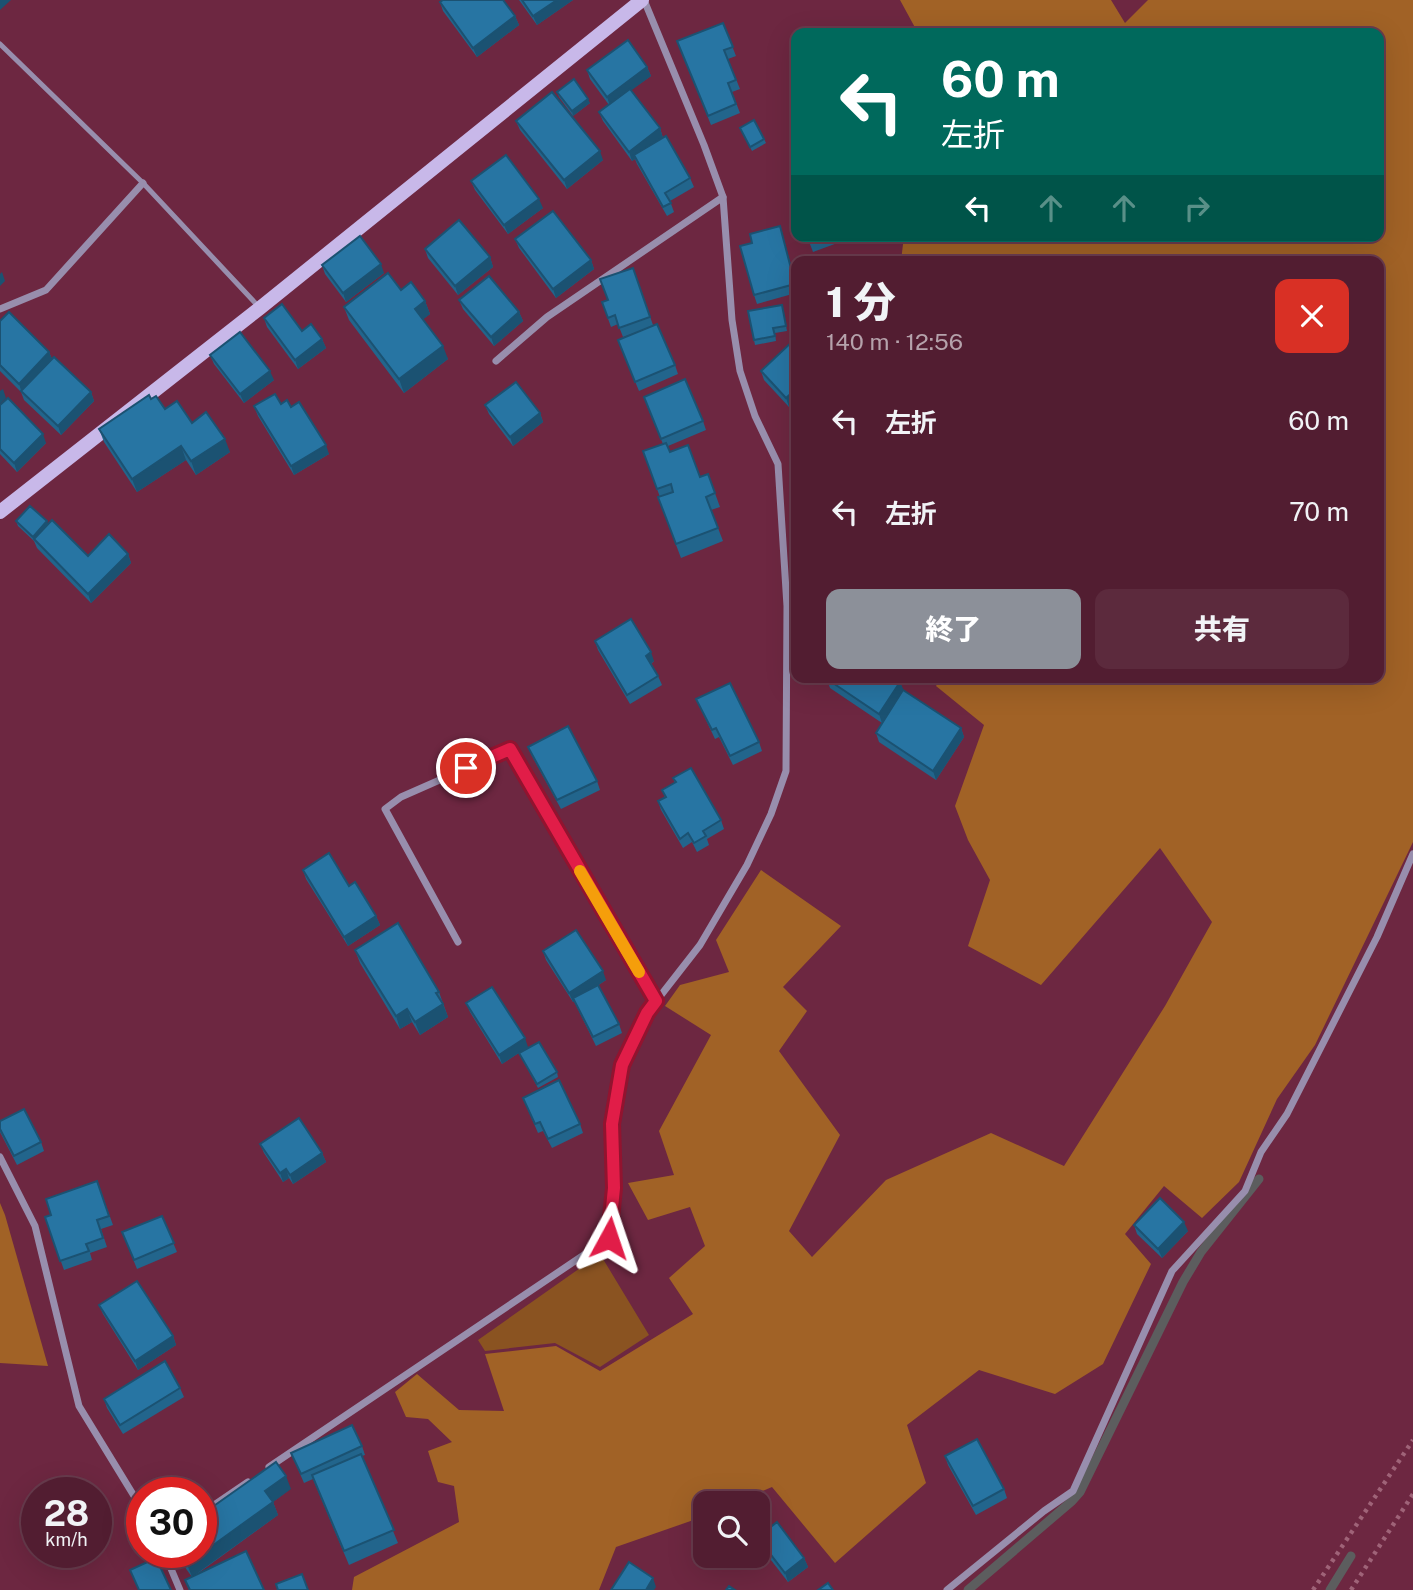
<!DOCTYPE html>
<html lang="ja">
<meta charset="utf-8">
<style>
body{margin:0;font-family:"Public Sans","Noto Sans JP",sans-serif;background:#5c2a3d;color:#f1f3f6;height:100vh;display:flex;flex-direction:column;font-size:26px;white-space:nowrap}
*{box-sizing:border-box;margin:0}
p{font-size:23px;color:#b5a2ab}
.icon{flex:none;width:38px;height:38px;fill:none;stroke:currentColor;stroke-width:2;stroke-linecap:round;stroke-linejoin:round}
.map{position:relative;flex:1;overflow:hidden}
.drawer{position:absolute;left:791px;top:256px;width:593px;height:427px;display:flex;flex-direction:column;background:#521d31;border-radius:14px;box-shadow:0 7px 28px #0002,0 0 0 2px #683b4d}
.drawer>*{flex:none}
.top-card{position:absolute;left:791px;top:28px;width:593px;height:214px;border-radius:14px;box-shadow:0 7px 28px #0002,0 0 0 2px #683b4d;background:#00695c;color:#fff;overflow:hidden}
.controls{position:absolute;left:693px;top:1491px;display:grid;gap:14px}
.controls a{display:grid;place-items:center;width:77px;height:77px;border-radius:14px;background:#521d31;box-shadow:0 7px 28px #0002,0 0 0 2px #683b4d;font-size:35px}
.speed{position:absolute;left:21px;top:1477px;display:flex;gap:14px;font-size:35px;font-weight:700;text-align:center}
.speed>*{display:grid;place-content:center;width:91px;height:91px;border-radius:50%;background:#521d31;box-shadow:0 7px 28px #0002,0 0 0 2px #683b4d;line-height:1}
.speed small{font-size:18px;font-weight:400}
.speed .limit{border:10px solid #d22;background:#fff;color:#111}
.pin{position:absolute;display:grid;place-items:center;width:60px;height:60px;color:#fff;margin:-30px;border:4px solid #fff;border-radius:50%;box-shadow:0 2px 7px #0007}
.me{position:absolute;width:77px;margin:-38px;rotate:5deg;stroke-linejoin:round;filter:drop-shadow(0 0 5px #0008)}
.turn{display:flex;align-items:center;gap:24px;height:147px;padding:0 35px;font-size:32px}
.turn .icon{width:91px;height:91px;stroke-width:2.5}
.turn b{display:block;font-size:49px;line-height:60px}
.lanes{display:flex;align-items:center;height:66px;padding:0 35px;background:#0003;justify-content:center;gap:35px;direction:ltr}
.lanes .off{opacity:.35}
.round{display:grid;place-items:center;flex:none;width:74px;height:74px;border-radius:14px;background:#5c2a3d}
.headline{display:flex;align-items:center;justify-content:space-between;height:119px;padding:0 35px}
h1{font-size:42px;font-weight:800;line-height:52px}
.action{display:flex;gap:14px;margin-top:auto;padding:14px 35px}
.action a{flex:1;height:80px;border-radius:14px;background:#8c9099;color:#fff;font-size:28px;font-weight:800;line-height:80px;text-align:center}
.action a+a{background:#5c2a3d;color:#f1f3f6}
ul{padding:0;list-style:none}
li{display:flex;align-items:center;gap:21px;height:91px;padding:0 35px}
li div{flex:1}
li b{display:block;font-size:26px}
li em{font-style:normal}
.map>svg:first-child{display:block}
</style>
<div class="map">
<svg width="1413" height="1590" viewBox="0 0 1413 1590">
<rect width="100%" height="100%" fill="#6d2741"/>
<path fill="#8a5321" d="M600,1254L649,1335L600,1367L555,1343L485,1351L478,1340Z"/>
<g fill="#a16226">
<path d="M900,0H1111L1125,23L1148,0H1413V842L1315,1045L1277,1099L1239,1182L1202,1218L1164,1186L1125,1234L1151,1264L1103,1364L1055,1394L979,1370L907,1425L926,1483L835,1563L772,1487L734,1503H705V1516L616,1547L599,1590H352L354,1577L459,1522L454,1486L438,1482L428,1451L452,1442L428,1419L406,1417L395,1392L417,1374L459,1410L504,1411L485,1354L556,1346L600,1371L693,1314L669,1278L705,1246L690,1207L648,1220L628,1183L674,1175L659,1131L711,1035L665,1006L680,985L729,972L716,940L761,870L841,926L783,987L807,1011L779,1051L840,1135L789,1231L812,1257L886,1180L991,1133L1064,1166L1165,1006L1212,922L1160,848L1041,985L968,946L990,880L968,840L955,806L984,725L936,686L942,677H1379V261H901L904,236H1379V33H918Z"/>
<path d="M0,1203L5,1215L48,1366L0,1363Z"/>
</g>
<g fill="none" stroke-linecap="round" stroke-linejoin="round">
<g stroke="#5c5d5e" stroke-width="9">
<path d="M968,1590L1072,1501L1080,1492L1183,1282L1201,1252L1259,1179"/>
<path d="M1330,1590L1351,1556"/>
</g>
<g stroke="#9f6378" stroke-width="4.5" stroke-dasharray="3.5 5" stroke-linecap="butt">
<path d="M1313,1590L1413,1440"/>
<path d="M1351,1590L1413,1494"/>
</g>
<path stroke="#988ead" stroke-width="5" d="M0,44L143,183L260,308"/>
<g stroke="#988ead" stroke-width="7">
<path d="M0,309L46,290L143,183"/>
<path d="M496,361L547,317L723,197"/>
<path d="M458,942L385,809L401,797L510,749L656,1001"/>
<path d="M0,1157L35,1226L79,1406L142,1509"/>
<path d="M269,1467L609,1238L613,1188L612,1124L622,1065L647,1013L700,945L747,865L771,814L786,771L787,606L778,464L755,416L740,371L732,320L723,197L704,145L644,0"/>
<path d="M201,1514L248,1482"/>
<path d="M164,1552L180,1590"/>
<path d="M947,1590L1044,1511L1073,1491L1172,1271L1245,1191L1261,1152L1287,1114L1377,937L1413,854"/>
</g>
<path stroke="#c8b8e9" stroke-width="14" d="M0,512L260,308L642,0"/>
</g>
<g fill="#22658c">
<path d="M519,0H573L537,25Z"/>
<path d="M440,2L515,16L519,25L477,57L443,11Z"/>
<path d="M723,23L736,56L728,59L740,89L732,92L740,113L711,125L677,41Z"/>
<path d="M647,67L651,76L631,90L660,128L663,138L659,140L690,178L694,187L670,201L674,212L667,216L637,164L635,159L632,161L603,121L599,112L609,105L590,79L587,70Z"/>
<path d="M557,92L590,103L573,116L559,97Z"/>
<path d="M516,121L603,160L567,189L520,130Z"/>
<path d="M740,128L764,139L766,143L752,151Z"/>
<path d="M471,181L543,208L508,234L475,190Z"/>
<path d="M780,226L796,284V293L757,304L754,295L752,243Z"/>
<path d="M807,236H850L851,238L813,252Z"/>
<path d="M515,239L591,260L594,269L556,298L519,248Z"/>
<path d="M425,249L490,257L493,267L458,295L428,258Z"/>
<path d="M322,265L384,273L346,302L325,274Z"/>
<path d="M633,268L653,325L675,365L678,374L639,391L618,340L645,329L623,337L618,324L611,327L602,302L608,300Z"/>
<path d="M401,290L425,301L430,314L423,319L448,359L404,393L349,320L344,307Z"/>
<path d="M459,300L519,312L523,321L494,346L463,309Z"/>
<path d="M782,305L787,331L775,333L776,341L755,345L754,340Z"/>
<path d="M264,318L302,331L322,339L326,348L298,369L267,327Z"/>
<path d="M0,321L49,352L52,359L91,392L94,401L61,435L24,400L21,392L0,371Z"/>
<path d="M796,338L789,407L764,380L761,371Z"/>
<path d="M210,355L274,380L244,403L214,364Z"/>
<path d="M151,399L165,409L192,423L230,452L196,475L186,460L137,492L104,442L99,429Z"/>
<path d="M0,405L46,443L17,472L0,454Z"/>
<path d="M485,405L540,413L543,422L513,446L489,414Z"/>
<path d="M254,406L291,407L329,454L294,475L258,416Z"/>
<path d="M647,406L703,421L706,430L668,446L670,452L700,477L708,474L720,507L711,510L723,541L681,558L658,497H660L643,451L663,444Z"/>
<path d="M16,521L48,524L88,556L128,554L131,563L91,603L37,548L34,541L18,526Z"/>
<path d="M595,641L654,661L651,664L658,676L662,685L630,704L598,650Z"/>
<path d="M827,679L900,682L903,690L961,728L964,737L936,780L879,742L876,733L882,723L830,688Z"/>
<path d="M696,699L759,742L762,751L733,765L719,737L715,739Z"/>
<path d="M528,747L597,781L600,790L561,809L532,756Z"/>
<path d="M673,778L721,820L724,829L707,839L709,845L697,852L692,842L683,848L661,810L658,801L665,798L662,790L675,783Z"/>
<path d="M303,870L349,886L376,916L380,925L348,946L306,879Z"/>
<path d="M355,950L439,992L448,1017L420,1035L412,1022L400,1029L360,963Z"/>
<path d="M543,951L606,980L597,986L619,1024L622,1033L596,1046L574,1001L573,1002L546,960Z"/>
<path d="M466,1003L528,1047L502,1064L470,1012Z"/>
<path d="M519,1053L557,1072L558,1077L538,1088Z"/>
<path d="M523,1098L580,1124L583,1133L552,1148L543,1131L538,1133Z"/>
<path d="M0,1121L41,1142L44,1151L17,1165L0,1132Z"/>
<path d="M260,1144L322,1153L326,1162L293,1184L289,1178L283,1182L264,1153Z"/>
<path d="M97,1181L113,1225L101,1229L107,1247L90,1253L92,1260L64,1270L45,1217L51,1215Z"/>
<path d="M162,1216L177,1252L137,1269L122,1232Z"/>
<path d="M1134,1225L1188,1231L1162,1258L1137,1234Z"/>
<path d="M99,1305L173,1336L176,1345L138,1370L103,1314Z"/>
<path d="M180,1388L184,1397L123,1434L107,1408L104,1399Z"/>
<path d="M362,1446L365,1455L362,1456L398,1543L349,1565L313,1479L304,1483L291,1453Z"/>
<path d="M945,1456L1004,1489L1007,1498L976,1515L948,1465Z"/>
<path d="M291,1489L273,1502L278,1515L193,1577L264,1590H189L185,1580L192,1577L174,1552H201Z"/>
<path d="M758,1537L804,1558L808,1567L788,1582L760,1546Z"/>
</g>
<g fill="#1b5272">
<path d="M0,0H11L0,10Z"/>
<path d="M557,0H573L537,25L533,16Z"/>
<path d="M515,16L519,25L477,57L473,48Z"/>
<path d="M647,67L651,76L610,106L607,97Z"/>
<path d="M588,99L590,103L573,116L572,111Z"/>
<path d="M660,128L663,138L635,158L634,155L635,159L632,161L629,152Z"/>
<path d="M600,151L603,160L567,189L564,180Z"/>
<path d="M539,199L543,208L508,234L504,225Z"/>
<path d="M780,226L783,235L796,287Z"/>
<path d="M490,257L493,267L458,295L455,286Z"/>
<path d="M591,260L594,269L556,298L553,289Z"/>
<path d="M381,264L384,273L346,302L343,293Z"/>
<path d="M2,272L5,281L0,286V274Z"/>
<path d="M425,301L430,314L420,322L415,309Z"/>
<path d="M519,312L523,321L494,346L491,337Z"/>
<path d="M322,339L326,348L298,369L295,360Z"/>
<path d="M443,346L448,359L404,393L399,379Z"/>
<path d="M49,352L53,361L22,393L19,384Z"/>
<path d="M270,371L274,380L244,403L240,394Z"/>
<path d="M3,389L6,398L0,404V391Z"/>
<path d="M796,389V401L789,407L786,398Z"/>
<path d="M91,392L94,401L61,435L58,426Z"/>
<path d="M540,413L543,422L513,446L510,437Z"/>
<path d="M43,434L46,443L17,472L14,463Z"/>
<path d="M225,439L230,452L196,475L191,461Z"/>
<path d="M326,445L329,454L294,475L291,466Z"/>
<path d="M181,446L186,460L137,492L132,479Z"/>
<path d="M47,521L49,526L35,541L33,537Z"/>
<path d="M128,554L131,563L91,603L88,594Z"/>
<path d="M651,652L654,661L649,665L646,656Z"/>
<path d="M900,682L904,691L882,723L879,714Z"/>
<path d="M961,728L964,737L936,780L933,771Z"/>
<path d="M376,916L380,925L348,946L344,937Z"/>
<path d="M603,971L606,980L573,1002L569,993Z"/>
<path d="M443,1004L448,1017L420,1035L415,1022Z"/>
<path d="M407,1009L412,1022L400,1029L396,1016Z"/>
<path d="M525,1038L528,1047L502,1064L499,1055Z"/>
<path d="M322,1153L326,1162L293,1184L290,1175Z"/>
<path d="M286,1169L289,1178L283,1182L280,1173Z"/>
<path d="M1184,1222L1188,1231L1162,1258L1158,1249Z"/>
<path d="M173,1336L176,1345L138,1370L135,1361Z"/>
<path d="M286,1476L291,1489L273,1502L278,1515L192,1577L187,1564L265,1491Z"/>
<path d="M804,1558L808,1567L788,1582L785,1573Z"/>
<path d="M653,1578L656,1587L654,1590H646Z"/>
</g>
<g fill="#2775a3" stroke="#1b5272" stroke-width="2">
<path d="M443,0H503L515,16L473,48L440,2Z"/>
<path d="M522,0H557L533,16Z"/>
<path d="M723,23L733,47L724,50L736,80L728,83L736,104L708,116L677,41Z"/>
<path d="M628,40L647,67L607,97L587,70Z"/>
<path d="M574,79L588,99L572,111L557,92Z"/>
<path d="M630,89L660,128L629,152L599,112Z"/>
<path d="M552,92L600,151L564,180L516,121Z"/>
<path d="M754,120L764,139L750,147L740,128Z"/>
<path d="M666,136L690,178L665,193L671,203L663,207L634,155Z"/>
<path d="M506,155L539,199L504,225L471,181Z"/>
<path d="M553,211L591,260L553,289L515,239Z"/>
<path d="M459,220L490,257L455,286L425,249Z"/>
<path d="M780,226L795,284L754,295L740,246L752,243L750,234Z"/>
<path d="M360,236L381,264L343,293L322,265Z"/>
<path d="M807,236H828L810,243Z"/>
<path d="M633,268L650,317L619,328L615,315L608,318L602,302L608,300L600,279Z"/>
<path d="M388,273L401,290L411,282L425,301L415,309L443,346L399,379L344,307Z"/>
<path d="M489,276L519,312L491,337L459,300Z"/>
<path d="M282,304L302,331L311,324L322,339L295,360L264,318Z"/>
<path d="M782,305L786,326L773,328L775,336L754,340L748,311Z"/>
<path d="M9,312L49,352L19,384L0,365V321Z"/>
<path d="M657,324L675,365L635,382L618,340Z"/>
<path d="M240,332L270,371L240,394L210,355Z"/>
<path d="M796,338V389L786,398L761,371Z"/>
<path d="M54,357L91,392L58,426L21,391Z"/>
<path d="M685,379L703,421L661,439L644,397Z"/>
<path d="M516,382L540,413L510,437L485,405Z"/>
<path d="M275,394L281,404L287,400L291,407L299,402L326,445L291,466L254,406Z"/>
<path d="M149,395L151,399L156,396L165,409L177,401L192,423L206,412L225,439L191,461L181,446L132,479L99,429Z"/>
<path d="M8,398L43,434L14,463L0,449V405Z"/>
<path d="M666,443L670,452L688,445L700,477L708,474L715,493L706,497L718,528L676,544L658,497L673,492L671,484L657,489L643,451Z"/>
<path d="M30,506L47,521L33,537L16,521Z"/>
<path d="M52,520L88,556L109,534L128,554L88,594L34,539Z"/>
<path d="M631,619L651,652L646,656L658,676L627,695L595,641Z"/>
<path d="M828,677H894L900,682L879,714L827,679Z"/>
<path d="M730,683L759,742L730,756L716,728L712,730L696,699Z"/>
<path d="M903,690L961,728L933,771L876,733Z"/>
<path d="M568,726L597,781L557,800L528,747Z"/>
<path d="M691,768L721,820L703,831L706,836L694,843L688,833L680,839L658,801L666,797L662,790L676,782L673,778Z"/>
<path d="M329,853L349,886L355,882L376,916L344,937L303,870Z"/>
<path d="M398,923L439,992L436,993L443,1004L415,1022L407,1009L396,1016L355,950Z"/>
<path d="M576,930L603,971L569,993L543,951Z"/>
<path d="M598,985L619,1024L593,1037L573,998Z"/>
<path d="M492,987L525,1038L499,1055L466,1003Z"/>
<path d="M539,1042L557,1072L537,1084L519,1053Z"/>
<path d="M559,1080L580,1124L548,1139L540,1122L535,1124L523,1098Z"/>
<path d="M24,1109L41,1142L14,1156L0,1129V1121Z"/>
<path d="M299,1118L322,1153L290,1175L286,1169L280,1173L260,1144Z"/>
<path d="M97,1181L109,1216L97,1220L103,1238L86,1244L89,1251L60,1261L45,1217L51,1215L46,1199Z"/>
<path d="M1160,1198L1184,1222L1158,1249L1134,1225Z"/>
<path d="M162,1216L174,1243L134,1260L122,1232Z"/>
<path d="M137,1281L173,1336L135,1361L99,1305Z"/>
<path d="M165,1361L180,1388L120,1425L104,1399Z"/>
<path d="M352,1425L362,1446L301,1474L291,1453Z"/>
<path d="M977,1439L1004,1489L973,1506L945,1456Z"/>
<path d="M361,1454L394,1530L344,1551L312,1475Z"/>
<path d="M276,1462L286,1476L265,1491L273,1502L187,1564L179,1552H201V1515Z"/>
<path d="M777,1522L804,1558L785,1573L758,1538V1537Z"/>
<path d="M246,1551L264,1590H190L185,1580Z"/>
<path d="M156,1558L171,1590H139L130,1570Z"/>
<path d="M629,1562L653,1578L646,1590H611Z"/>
<path d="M302,1574L308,1590H278L276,1584Z"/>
<path d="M828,1583L833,1590H818Z"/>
<path d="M729,1586L735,1590H726Z"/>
</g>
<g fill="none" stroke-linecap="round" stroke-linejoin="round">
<g stroke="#92132f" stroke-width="18">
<path id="route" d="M466,768L510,749L656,1001L647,1013L622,1065L612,1124L614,1188L609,1238"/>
</g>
<use href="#route" stroke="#e11d48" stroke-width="12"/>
<path stroke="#f59e0b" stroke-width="12" d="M580,871L639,972"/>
</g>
</svg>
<div class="controls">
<a><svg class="icon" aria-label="search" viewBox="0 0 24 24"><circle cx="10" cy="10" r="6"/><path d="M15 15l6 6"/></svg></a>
</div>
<div class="speed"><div>28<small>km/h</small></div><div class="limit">30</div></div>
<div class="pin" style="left:466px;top:768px;background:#d93025"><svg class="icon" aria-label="arrive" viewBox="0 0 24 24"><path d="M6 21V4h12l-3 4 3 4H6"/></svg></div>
<svg class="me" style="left:609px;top:1238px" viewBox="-20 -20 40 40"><path d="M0-17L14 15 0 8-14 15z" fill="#e11d48" stroke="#fff" stroke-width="4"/></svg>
<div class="top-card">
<div class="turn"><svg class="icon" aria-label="left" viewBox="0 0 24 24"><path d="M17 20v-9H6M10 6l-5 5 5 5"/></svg><div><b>60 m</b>左折</div></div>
<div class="lanes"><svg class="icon" aria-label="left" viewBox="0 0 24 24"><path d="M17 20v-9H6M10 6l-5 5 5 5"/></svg><svg class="icon off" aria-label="ahead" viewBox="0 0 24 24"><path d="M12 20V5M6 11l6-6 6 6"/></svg><svg class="icon off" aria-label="ahead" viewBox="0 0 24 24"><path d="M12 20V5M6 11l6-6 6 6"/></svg><svg class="icon off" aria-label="right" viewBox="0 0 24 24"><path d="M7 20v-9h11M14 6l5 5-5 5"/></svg></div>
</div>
<section class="drawer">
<div class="headline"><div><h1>1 分</h1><p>140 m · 12:56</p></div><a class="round" style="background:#d93025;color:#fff"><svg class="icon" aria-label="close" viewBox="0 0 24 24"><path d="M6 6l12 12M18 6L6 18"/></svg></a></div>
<ul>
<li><svg class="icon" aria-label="left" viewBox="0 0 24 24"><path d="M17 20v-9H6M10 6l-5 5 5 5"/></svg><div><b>左折</b></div><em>60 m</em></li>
<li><svg class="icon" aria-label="left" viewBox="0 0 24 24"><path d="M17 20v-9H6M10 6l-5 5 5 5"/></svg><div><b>左折</b></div><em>70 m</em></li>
</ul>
<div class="action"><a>終了</a><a>共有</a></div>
</section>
</div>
